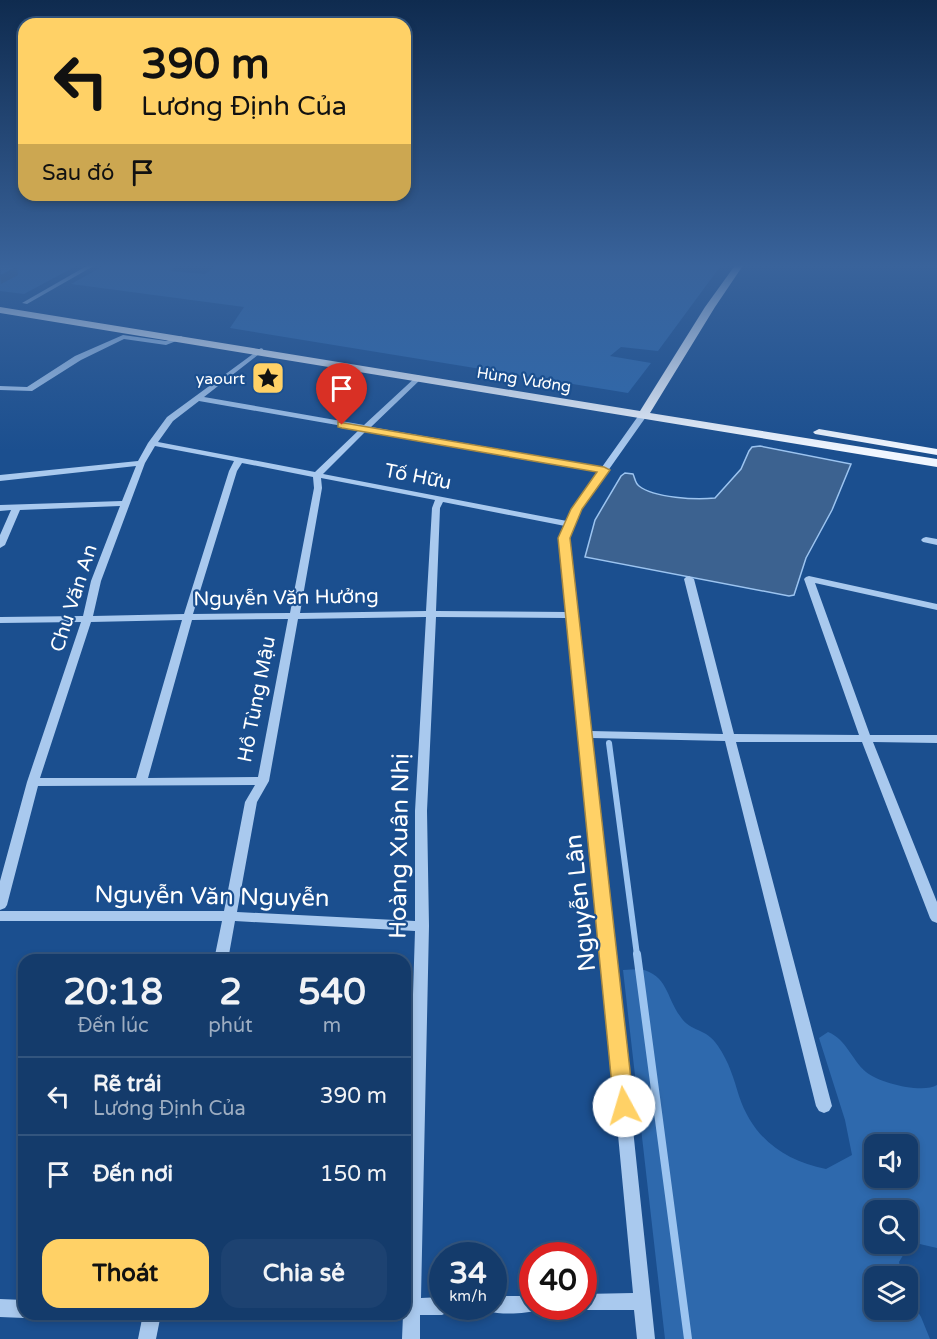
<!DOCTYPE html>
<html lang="vi">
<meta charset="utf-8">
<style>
body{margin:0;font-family:"Varela Round",sans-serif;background:#1d4271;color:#f1f3f6;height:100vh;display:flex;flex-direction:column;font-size:22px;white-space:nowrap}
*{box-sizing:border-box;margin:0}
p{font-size:20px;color:#9dadc1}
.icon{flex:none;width:33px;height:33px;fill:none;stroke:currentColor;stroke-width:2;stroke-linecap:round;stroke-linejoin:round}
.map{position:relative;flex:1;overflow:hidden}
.panel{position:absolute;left:18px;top:954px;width:393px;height:366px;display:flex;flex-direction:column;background:#143b6b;border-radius:18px;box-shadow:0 3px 9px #0003,0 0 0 2px #33557e}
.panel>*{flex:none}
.guide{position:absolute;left:18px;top:18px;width:393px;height:183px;border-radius:18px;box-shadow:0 3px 9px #0003,0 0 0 2px #33557e;background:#ffd166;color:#111;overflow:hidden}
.fabs{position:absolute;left:864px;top:1134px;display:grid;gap:12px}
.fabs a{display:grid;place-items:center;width:54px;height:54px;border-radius:12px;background:#143b6b;box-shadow:0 3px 9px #0003,0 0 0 2px #33557e;font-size:30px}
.speed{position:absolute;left:429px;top:1242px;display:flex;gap:12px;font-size:30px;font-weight:700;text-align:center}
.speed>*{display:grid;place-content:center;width:78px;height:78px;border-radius:50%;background:#143b6b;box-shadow:0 3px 9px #0003,0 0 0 2px #33557e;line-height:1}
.speed small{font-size:15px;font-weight:400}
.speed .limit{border:9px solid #d22;background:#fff;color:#111}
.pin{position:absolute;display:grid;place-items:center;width:51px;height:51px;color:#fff;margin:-62px -26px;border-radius:50% 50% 50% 0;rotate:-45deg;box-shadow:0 0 6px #0007}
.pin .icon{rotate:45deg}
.me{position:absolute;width:66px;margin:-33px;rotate:354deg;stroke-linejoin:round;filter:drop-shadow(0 0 4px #0008)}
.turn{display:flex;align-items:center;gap:21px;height:126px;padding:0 24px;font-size:27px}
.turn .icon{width:78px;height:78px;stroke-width:2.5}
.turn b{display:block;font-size:42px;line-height:51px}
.then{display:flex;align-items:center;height:57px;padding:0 24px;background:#0003;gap:12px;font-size:22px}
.eta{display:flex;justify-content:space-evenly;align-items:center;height:102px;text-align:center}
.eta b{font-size:36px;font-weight:800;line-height:42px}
.button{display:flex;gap:12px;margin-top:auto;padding:12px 24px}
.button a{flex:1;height:69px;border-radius:18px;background:#ffd166;color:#111;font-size:24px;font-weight:800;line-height:69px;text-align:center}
.button a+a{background:#1d4271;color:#f1f3f6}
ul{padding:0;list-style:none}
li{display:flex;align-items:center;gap:18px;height:78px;padding:0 24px;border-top:2px solid #33557e}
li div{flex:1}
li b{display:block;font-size:22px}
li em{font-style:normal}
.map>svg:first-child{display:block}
</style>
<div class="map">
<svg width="937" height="1339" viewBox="0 0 937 1339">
<rect width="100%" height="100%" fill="#1b4f8f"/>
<g fill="#2e69ad" fill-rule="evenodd">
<path d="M0,264H80L24,294L0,291Z"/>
<path d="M107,264H176L171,271L205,274L218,264H722L658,351L621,347L610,356L651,363L628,393L230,328L244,307L71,284Z"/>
<path d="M640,969C668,975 666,997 680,1016C691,1033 706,1027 718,1046C729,1062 734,1079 739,1096C753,1138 784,1161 826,1169L852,1155L845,1120L819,1038L828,1032C847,1040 851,1059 866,1072C879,1083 923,1094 937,1085V1248L911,1242L899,1262L902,1276H874V1310H908V1295L921,1317L930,1339H665L623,970ZM874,1144H908V1178H874ZM874,1210H908V1244H874Z"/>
</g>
<path fill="#3c6290" stroke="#9cc4f0" stroke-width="1.5" d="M760,446L851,464L832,510L806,558L794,595L789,596L585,557L595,520L621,476L625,473L633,474C635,478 635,483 639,486C654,498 696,500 715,498L741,469L749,451L752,447Z"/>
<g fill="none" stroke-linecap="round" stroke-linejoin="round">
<path stroke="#9cc4f0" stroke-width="6" d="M609,743L637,955"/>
<path stroke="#9cc4f0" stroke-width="8" d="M637,954L688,1339"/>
<g fill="#a9c9ee" fill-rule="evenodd">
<path d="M90,264H97L27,304L22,303Z"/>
<path d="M123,335L166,341L181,336L184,338L166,345L124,339L81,360L32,391L0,390V386L27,387L75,356Z"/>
<path d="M261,348L263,349V351L204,397L364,425L418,375L422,377L421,379L371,427L602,467L641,412H647L648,414L581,509L569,538L573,591L591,731L723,734L684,579L686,577L689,576L694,579L734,734L859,735L804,579L806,577L809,576L937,604V610L815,583L870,735H937V743L873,742L937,902V923L932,921L930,918L862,742H736L832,1106L829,1111L824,1113L819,1111L816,1106L725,741L592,738L655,1339H637L634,1310H584L577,1306H584V1294L633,1293L580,734L566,618L436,617L427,811L429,926L421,1298L442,1297V1306H451L448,1312L442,1315H420V1339H402L403,1315L401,1314H405V1249L415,931L235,921L228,960H214L222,921H0V911H224L245,802L255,785L38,786L7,905L5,908L0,910V881L27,782L81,622L0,623V617L83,616L91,581L120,506L20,510L5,545L0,548V535L11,510L0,511V505L122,501L136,466L0,481V475L138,461L148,443L167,417ZM199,401L360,429L315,472L158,442L173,421ZM367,430L599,472L573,509L567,521L323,474ZM155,446L234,461L229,471L184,614L93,616L101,581L145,463ZM242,463L313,477L314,488L290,613L193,614L237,471ZM321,478L435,500L432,508L426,611L300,613L322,488ZM443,502L565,526L559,538L566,612L436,611L440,508ZM426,617L415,811V921L237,912L257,802L269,781L298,619ZM288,619L258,777L148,778L192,620ZM182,620L136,778H40L91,622Z"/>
<path d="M926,537L937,539V545L923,542L921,540L923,538Z"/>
<path d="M494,1296H532V1306H540L538,1310C527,1314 499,1315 488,1311L486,1306H494Z"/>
<path d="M0,1299L24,1300V1314L30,1315L24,1318L0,1317Z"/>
<path d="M143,1314H161L156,1339H138Z"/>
</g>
<g fill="#f0f6ff" fill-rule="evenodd">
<path d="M736,264H744L715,307L650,413L937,459V467L0,313V307L640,411L705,307Z"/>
<path d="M819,429L937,449V455L815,434L813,432Z"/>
</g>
</g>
<path fill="#305480" d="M17,267L18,275L1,284L0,276Z"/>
<path fill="#4478b7" stroke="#305480" stroke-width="1.5" d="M0,264L17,267L0,276Z"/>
<linearGradient id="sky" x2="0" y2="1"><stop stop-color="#0f2b4f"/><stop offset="0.59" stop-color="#39639b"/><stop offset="1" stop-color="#39639b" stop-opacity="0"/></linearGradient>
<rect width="937" height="451" fill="url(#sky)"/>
<path fill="#ffd166" stroke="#a68842" stroke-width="1.5" d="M338,422L604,467L610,470L582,509L570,538L634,1106L631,1112L624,1115L617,1112L614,1106L558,538L571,509L597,472L342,428L338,427Z"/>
<defs>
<g id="sight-square" transform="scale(1.725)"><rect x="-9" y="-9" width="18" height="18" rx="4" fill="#ffd166" stroke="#1b4f8f"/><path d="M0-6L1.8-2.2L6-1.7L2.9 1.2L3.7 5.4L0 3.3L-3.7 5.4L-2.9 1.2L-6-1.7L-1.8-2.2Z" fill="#111"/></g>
</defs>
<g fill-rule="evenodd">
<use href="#sight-square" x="268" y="378"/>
</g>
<g text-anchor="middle" stroke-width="4.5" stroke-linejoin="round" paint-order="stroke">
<g font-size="16" fill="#fff" stroke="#1b4f8f" text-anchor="end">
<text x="245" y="384">yaourt</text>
</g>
<g font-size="16" fill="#fff" stroke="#1b4f8f">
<text transform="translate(524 379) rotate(9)" y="6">Hùng Vương</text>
</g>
<g font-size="20" fill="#fff" stroke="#1b4f8f">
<text transform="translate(418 476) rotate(11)" y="7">Tố Hữu</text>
<text transform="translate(286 597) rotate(-1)" y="7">Nguyễn Văn Hưởng</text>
<text transform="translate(73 598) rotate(-72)" y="7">Chu Văn An</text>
<text transform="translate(256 699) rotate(-79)" y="7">Hồ Tùng Mậu</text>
</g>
<g font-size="24" fill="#fff" stroke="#1b4f8f">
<text transform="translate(399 846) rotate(-89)" y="8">Hoàng Xuân Nhị</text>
<text transform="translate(212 896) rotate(1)" y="8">Nguyễn Văn Nguyễn</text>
<text transform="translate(580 903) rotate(-96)" y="8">Nguyễn Lân</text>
</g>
</g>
</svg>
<div class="fabs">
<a><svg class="icon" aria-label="sound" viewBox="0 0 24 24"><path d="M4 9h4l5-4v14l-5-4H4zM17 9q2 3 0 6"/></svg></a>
<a><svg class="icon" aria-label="search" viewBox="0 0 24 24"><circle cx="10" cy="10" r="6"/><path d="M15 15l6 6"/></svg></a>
<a><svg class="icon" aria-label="layers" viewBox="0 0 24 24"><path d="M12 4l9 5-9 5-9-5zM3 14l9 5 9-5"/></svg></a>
</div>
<div class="speed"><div>34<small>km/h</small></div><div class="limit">40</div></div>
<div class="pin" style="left:342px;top:425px;background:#d93025"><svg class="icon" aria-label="arrive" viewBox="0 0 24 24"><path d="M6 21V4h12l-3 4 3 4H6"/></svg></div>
<svg class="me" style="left:624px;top:1106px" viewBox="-20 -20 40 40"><circle r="19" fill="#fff"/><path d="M0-13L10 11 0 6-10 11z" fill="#ffd166"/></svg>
<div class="guide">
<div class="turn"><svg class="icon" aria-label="left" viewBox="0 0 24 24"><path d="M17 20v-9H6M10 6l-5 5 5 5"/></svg><div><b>390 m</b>Lương Định Của</div></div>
<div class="then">Sau đó<svg class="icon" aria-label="arrive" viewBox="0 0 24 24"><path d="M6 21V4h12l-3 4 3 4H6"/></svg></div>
</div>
<section class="panel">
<div class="eta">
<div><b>20:18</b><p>Đến lúc</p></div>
<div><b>2</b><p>phút</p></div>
<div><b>540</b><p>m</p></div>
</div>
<ul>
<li><svg class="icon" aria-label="left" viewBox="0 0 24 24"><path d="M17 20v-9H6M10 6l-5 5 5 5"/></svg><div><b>Rẽ trái</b><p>Lương Định Của</p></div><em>390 m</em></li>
<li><svg class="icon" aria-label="arrive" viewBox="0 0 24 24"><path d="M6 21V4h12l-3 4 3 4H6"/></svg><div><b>Đến nơi</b></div><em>150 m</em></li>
</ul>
<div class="button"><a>Thoát</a><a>Chia sẻ</a></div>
</section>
</div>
